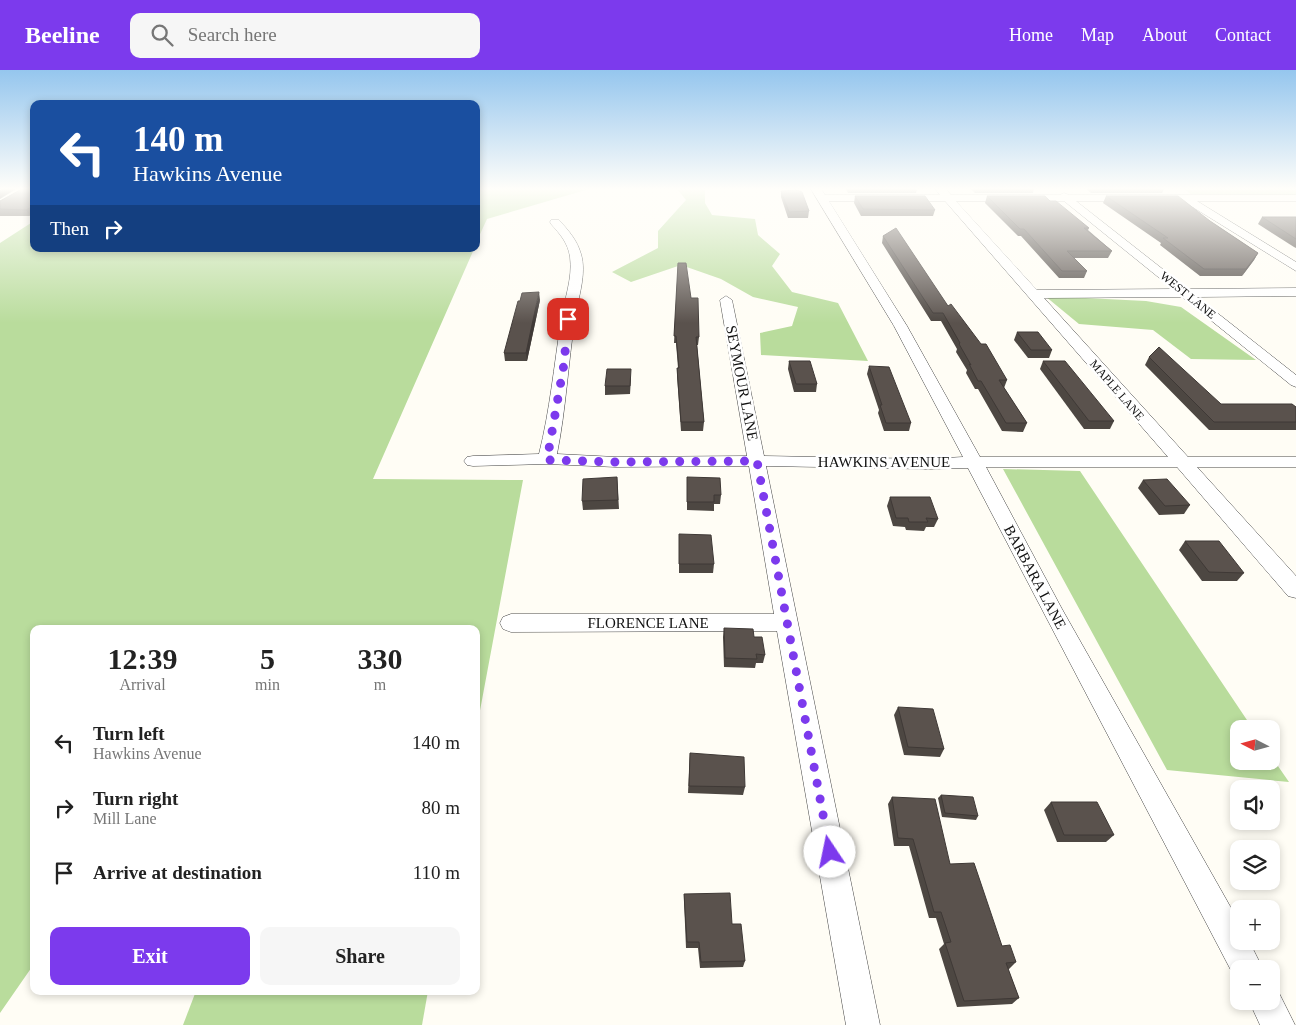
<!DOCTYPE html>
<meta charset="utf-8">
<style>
body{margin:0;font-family:"Times New Roman",serif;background:#f6f6f6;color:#222;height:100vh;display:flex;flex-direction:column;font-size:19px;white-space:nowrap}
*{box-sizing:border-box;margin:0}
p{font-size:16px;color:#767676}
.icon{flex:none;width:28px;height:28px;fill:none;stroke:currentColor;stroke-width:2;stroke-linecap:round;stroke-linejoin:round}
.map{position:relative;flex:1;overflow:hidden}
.details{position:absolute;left:30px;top:555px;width:450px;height:370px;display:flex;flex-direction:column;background:#fff;border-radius:10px;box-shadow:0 2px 8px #0003}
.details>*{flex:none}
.banner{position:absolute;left:30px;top:30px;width:450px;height:152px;border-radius:10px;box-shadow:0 2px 8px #0003;background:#1a4fa0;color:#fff;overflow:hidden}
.needle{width:32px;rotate:276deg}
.tools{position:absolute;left:1230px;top:650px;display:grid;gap:10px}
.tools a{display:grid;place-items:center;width:50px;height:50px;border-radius:10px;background:#fff;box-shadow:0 2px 8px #0003;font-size:25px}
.pin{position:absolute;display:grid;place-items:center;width:42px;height:42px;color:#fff;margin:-21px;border-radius:10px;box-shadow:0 2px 8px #0006}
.me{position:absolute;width:55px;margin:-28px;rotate:349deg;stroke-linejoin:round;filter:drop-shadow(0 0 4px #0008)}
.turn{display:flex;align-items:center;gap:18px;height:105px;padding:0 20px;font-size:22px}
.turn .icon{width:65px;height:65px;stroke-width:2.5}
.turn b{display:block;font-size:35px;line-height:42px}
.then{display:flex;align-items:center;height:48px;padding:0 20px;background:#0003;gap:10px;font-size:19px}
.eta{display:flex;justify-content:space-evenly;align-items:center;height:85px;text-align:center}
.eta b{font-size:30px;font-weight:800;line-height:35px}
.cta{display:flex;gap:10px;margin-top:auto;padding:10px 20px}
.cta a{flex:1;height:58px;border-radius:10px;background:#7c3aed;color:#fff;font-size:20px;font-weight:800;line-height:58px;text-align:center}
.cta a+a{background:#f6f6f6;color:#222}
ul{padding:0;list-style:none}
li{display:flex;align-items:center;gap:15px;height:65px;padding:0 20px}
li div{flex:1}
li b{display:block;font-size:19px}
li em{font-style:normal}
header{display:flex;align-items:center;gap:30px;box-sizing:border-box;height:70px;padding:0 25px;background:#7c3aed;color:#fff}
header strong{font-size:24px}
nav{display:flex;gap:28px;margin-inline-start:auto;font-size:18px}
.search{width:350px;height:45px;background:#f6f6f6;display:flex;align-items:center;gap:12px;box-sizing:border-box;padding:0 18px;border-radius:10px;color:#767676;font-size:19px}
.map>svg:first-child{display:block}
</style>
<header>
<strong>Beeline</strong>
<div class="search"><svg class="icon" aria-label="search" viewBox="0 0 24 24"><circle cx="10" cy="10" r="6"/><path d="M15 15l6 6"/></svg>Search here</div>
<nav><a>Home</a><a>Map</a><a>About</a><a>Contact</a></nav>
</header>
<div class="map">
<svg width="1296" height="955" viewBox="0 0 1296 955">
<rect width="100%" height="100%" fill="#fffdf5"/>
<g fill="#b9dc9c">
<path d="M476,119H589L487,149L476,173Z"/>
<path d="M677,119H705V133L712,145L755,149L758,165L780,184L772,196L792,222L838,233L868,291L761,285L760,263L792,256L798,237L753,227L721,209L681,195L631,212L612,202L658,178V161L686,130Z"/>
<path d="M1184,119H1296V125L1191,124Z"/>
<path d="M34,151V179H474L373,409L523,410L476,662V559H34V894L0,943V173Z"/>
<path d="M1045,226L1146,231L1181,237L1256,290L1191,289L1153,260L1079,254Z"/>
<path d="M1003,399L1080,401L1253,659H1239V691H1271V686L1289,712L1167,700Z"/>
<path d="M196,921H428L422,955H183Z"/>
</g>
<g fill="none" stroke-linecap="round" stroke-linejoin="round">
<g stroke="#444" stroke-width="1">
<g id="street">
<path d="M811,119H821L825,125H940L935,119H946L951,125H1060L1064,123L1069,125H1296V131H1197L1296,192V201L1183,131H1076L1188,219L1296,218V226L1197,227L1296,305V317L1291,315L1182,227L1044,228L1188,387H1296V397H1197L1296,506V528L1288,526L1177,397H986L1062,539L1239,852V871H1249L1263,899H1239V912L1236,910L968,398L928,399L766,396L880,955H846L777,561L511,562L503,559L500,553L503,547L511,544H774L749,396L616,397L547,394L473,396L467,395L464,391L467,387L473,386L539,384C550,340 554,296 561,251C564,230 573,208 570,187C568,173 560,164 551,154L550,152L551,150H559C569,161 577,170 581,184C587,204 578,228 575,248C568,294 566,339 557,384L616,387L747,386L720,230L726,226L732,230L764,386L928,389L963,387L894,256ZM829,131H945L1168,387H980L907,256ZM956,131H1064L1173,219L1037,220Z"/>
<path d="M1271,917L1277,919L1295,955H1260L1249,931H1271Z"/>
</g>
</g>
<use href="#street" fill="#fff" fill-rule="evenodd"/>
</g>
<g fill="#4d4742">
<path d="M22,119L30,146H0V131Z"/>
<path d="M846,119H917L916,123H848Z"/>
<path d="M971,119H1034L1033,123H975Z"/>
<path d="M1086,119H1164L1162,123H1091Z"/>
<path d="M781,121L809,141L808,148H788L781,127Z"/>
<path d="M855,126L935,140L933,146H861L854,133Z"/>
<path d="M987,126L1050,131L1089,158L1088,160L1112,181L1108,188H1074L1087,201L1084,208H1059L1021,166H1018L985,133Z"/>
<path d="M1106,126L1210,151L1258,183L1254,190L1242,206H1200L1160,175L1161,173L1103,133Z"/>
<path d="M1262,147H1296V178L1294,177L1258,154Z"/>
<path d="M883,166L948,236L1007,310L1004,318L1027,353L1023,362L1002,361L978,319H975L966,303L967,300L956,282L957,279L941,251H931L882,173Z"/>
<path d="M678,193L691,228L699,267L698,275H697L704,352L703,361H681L677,306V298H678L676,273H674Z"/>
<path d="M540,230L527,291H505L504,283Z"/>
<path d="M1017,262L1052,280L1049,288H1028L1014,270Z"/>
<path d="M1149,287L1221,334L1296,337V360H1209L1145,295Z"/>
<path d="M789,291L817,314L816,322H794L788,299Z"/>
<path d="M1043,291L1114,351L1110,359H1084L1040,299Z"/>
<path d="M869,296L911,353L909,361H884L878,343L879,340L867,304Z"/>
<path d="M631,308L630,324L605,325V316Z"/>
<path d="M617,407L619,439L583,440L582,431Z"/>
<path d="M687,407L721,425L720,434H714V441L687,440Z"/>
<path d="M1143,410L1190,435L1184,444L1159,445L1138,418Z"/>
<path d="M890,427L938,449L934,457H926L924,461L906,460L905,457L893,456L887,436Z"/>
<path d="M679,464L714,494L713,503H679Z"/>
<path d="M1185,471L1244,503L1237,511H1202L1179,480Z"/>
<path d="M724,558L754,567L765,585L763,593H756L755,598L724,597L723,567Z"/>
<path d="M898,637L944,679L940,687L904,685L894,645Z"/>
<path d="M690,683L745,717L743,725L688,723Z"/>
<path d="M941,725L978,746L976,750L942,747L938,728Z"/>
<path d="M892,727L950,794L1002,876L1016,892L1009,899H1008L1019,928L1012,934L957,937L939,879L944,874L936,848H929L909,776H894L888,734Z"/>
<path d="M1051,732L1114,765L1106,772H1057L1044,740Z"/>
<path d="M684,824L732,854L745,891L743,897L700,898L698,878H686L684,831Z"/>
</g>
<g fill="#3f3936">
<path d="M2,119H16L0,129V120Z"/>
<path d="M34,135V144L30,146L26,140Z"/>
<path d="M1258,183L1254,190L1242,206L1246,199Z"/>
<path d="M539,222L540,230L527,291L526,283Z"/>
</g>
<g fill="#5a524d" stroke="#3f3936">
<path d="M22,119H34V135L26,140L0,139V131Z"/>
<path d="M797,120L802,122L809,141L789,142L781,121Z"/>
<path d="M855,126H925L935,140L863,139Z"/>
<path d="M987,126H1045L1050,131H1056L1089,158H1084L1112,181H1067L1087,201H1062L1024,159H1020Z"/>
<path d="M1106,126H1178L1210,151L1258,183L1246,199H1204L1163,168H1168Z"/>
<path d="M1262,147H1296V169Z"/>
<path d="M896,158L948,236L951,234L981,274H986L1007,310H999L1027,353H1006L981,311H978L969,294L971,295L959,274L960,273L943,243H933L883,166Z"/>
<path d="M678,193H686L691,228H698L699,267H696L704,352H681L677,298H679L676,266H674Z"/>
<path d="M539,222L526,283H504L518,231H520L522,223Z"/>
<path d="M1017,262H1038L1052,280H1031Z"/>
<path d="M1159,277L1221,334H1292L1296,337V352H1214L1149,287Z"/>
<path d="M789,291H810L817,314H796Z"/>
<path d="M1043,291H1065L1114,351H1089Z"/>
<path d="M869,296L889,297L911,353H886L880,335H882Z"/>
<path d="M607,299H631L630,316H605Z"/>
<path d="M617,407L618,430L582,431L583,409Z"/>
<path d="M687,407L720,408L721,425H714V432H687Z"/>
<path d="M1167,409L1190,435L1165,436L1143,410Z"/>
<path d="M890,427H930L938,449L926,448L928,452H909L908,448H896Z"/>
<path d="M679,464L711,465L714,494H679Z"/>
<path d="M1185,471H1219L1244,503L1209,502Z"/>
<path d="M724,558L753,559L754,567H762L765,585L756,584L757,589L725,588Z"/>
<path d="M898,637L933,639L944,679L908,677Z"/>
<path d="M690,683L744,687L745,717L689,716Z"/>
<path d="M941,725L973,727L978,746L945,743Z"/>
<path d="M892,727L935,729L950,794L974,793L1002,876L1010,875L1016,892L1006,893L1019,928L964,931L945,873L951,872L941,842H934L913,769L898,768Z"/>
<path d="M1051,732H1097L1114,765H1064Z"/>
<path d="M730,823L732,854H741L745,891L701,892L699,872H687L684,824Z"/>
</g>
<linearGradient id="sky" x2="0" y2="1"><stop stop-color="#95c6ee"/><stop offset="0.47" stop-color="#fffefa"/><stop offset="1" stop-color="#fffefa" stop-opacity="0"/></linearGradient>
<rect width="1296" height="253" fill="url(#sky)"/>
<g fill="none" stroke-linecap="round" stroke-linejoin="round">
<path stroke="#7c3aed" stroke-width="9" stroke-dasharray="0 16.2" d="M568,249L564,294L547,390L616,392L757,391L830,782"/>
</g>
<g text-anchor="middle" stroke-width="5" stroke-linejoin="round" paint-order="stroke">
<g font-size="12" fill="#111" stroke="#fff">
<text transform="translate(1188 225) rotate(39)" y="4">WEST LANE</text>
<text transform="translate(1117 320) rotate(49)" y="4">MAPLE LANE</text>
</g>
<g font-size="15" fill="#111" stroke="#fff">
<text transform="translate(742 313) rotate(79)" y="5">SEYMOUR LANE</text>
<text x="884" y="397">HAWKINS AVENUE</text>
<text transform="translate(1035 507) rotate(62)" y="5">BARBARA LANE</text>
<text x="648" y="558">FLORENCE LANE</text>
</g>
</g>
</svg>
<div class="tools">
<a><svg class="needle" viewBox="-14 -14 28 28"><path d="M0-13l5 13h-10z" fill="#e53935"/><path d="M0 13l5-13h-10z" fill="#767676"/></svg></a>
<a><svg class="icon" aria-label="sound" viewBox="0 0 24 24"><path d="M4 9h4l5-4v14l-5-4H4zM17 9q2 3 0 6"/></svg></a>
<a><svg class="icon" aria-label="layers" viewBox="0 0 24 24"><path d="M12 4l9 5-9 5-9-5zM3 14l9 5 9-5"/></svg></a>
<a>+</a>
<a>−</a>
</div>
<div class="pin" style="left:568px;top:249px;background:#d93025"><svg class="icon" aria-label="arrive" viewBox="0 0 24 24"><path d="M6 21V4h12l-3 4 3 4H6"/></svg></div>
<svg class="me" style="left:830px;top:782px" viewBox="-20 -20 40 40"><circle r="19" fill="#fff"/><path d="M0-13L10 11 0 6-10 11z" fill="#7c3aed"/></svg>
<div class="banner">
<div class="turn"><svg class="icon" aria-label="left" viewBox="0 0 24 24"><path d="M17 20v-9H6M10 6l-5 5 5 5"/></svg><div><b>140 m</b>Hawkins Avenue</div></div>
<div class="then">Then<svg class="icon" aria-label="right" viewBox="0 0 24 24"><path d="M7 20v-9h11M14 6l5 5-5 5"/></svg></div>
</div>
<section class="details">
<div class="eta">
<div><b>12:39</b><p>Arrival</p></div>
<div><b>5</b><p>min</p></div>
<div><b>330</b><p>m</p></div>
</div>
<ul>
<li><svg class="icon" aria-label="left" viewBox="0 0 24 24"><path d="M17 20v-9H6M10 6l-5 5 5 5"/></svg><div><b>Turn left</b><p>Hawkins Avenue</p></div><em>140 m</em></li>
<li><svg class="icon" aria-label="right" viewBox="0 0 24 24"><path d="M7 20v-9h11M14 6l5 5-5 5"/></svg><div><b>Turn right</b><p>Mill Lane</p></div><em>80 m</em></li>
<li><svg class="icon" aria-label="arrive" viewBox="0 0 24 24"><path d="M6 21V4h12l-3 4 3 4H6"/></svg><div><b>Arrive at destination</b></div><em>110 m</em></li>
</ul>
<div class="cta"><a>Exit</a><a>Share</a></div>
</section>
</div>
